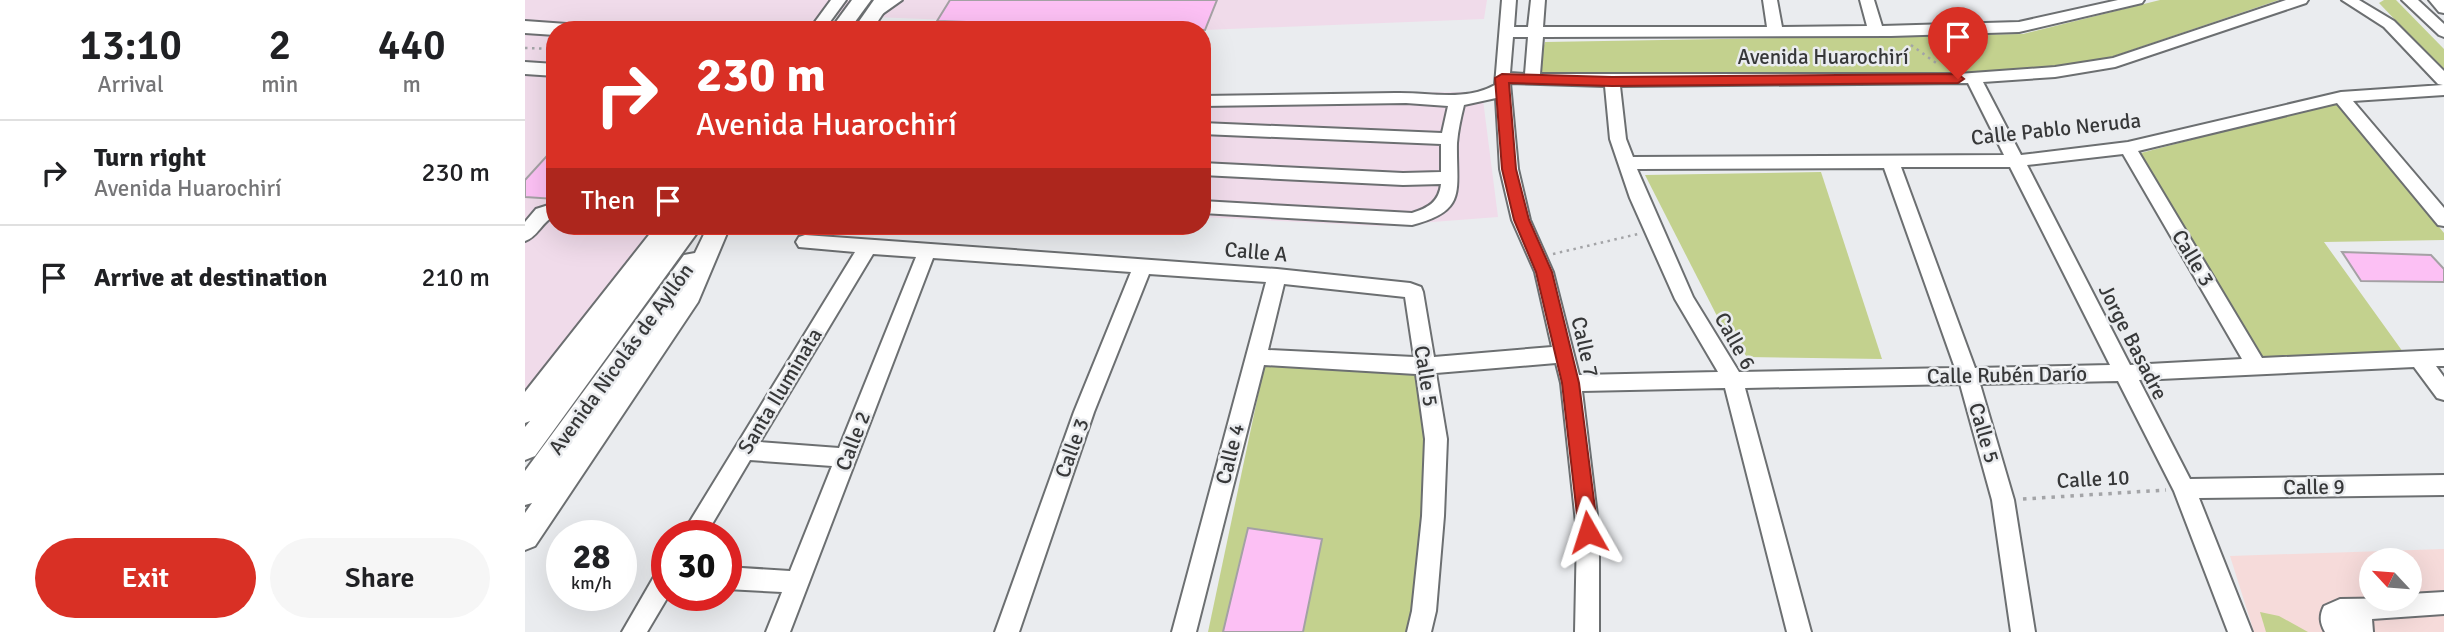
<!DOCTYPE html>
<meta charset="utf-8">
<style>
body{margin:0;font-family:Signika,sans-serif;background:#f6f6f6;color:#202124;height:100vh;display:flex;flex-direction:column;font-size:26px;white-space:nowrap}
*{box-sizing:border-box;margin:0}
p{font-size:23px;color:#757577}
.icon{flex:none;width:38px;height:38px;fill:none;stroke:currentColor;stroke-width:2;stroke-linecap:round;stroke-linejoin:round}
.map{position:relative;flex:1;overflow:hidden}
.details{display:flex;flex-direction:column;background:#fff;width:525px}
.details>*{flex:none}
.guide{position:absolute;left:21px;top:21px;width:665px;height:214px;border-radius:28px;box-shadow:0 7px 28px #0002;background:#d93025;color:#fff;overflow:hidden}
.needle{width:46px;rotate:296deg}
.tools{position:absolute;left:1834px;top:548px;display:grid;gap:14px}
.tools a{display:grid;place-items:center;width:63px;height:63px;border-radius:50%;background:#fff;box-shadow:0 7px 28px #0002;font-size:35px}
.speed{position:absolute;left:21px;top:520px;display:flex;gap:14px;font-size:35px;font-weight:700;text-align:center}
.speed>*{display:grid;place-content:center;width:91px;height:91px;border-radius:50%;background:#fff;box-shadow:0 7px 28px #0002;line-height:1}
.speed small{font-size:18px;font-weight:400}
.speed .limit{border:10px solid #d22;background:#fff;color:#111}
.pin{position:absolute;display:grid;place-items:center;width:60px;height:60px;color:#fff;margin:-72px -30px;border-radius:50% 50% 50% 0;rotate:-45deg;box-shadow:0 0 7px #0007}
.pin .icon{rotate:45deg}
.me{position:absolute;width:77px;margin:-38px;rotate:354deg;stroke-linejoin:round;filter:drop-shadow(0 0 5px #0008)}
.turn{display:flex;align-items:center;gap:24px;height:147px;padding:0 35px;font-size:32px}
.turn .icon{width:91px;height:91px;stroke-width:2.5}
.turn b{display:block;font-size:49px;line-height:60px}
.then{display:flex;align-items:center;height:66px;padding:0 35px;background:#0003;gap:14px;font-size:26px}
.eta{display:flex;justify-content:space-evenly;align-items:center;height:119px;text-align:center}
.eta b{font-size:42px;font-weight:600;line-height:49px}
.button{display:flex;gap:14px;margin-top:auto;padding:14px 35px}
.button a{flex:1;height:80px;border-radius:42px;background:#d93025;color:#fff;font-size:28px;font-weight:600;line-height:80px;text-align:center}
.button a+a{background:#f6f6f6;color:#202124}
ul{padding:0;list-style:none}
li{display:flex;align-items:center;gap:21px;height:105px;padding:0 35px;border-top:2px solid #e0e0e0}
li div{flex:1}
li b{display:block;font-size:26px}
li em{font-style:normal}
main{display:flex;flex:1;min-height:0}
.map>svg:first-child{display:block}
</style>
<main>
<section class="details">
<div class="eta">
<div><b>13:10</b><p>Arrival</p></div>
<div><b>2</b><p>min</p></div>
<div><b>440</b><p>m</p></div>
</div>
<ul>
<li><svg class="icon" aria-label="right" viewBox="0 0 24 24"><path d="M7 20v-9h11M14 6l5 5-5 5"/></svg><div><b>Turn right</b><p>Avenida Huarochirí</p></div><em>230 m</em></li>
<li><svg class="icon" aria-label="arrive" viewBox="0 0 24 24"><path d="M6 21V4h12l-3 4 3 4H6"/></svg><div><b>Arrive at destination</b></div><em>210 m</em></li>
</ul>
<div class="button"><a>Exit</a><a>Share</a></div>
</section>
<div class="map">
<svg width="1919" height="632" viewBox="0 0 1919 632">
<rect width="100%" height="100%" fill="#eaecef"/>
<g fill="#f0dbea">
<path d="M0,0H962L959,19L680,30L299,15L288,30H30V226H134L0,398Z"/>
<path d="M957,92L973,217L855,226L677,217V94Z"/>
</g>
<path fill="#f6dbda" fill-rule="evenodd" d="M1919,549V632H1729L1705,556ZM1846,560H1885V598H1846Z"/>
<g fill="#c3d18e">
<path d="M1635,0H1754L1577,60C1498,76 1413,72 1332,74C1226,75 1119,80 1012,72L1020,42L1498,34Z"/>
<path d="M1859,0H1871L1919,49V71L1854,3Z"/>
<path d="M1810,102L1919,233V240L1799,242L1878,352L1736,358L1616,153Z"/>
<path d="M1296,172L1357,359L1222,357L1192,316L1120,175Z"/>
<path d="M743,363L892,370L899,428V525L883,632H683L739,367Z"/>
<path d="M1735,612L1754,616L1783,632H1741Z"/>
</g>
<g fill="#fcc0f4" stroke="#a4a1a4" stroke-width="2">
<path d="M425,0H692L680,30L412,21Z"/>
<path d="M30,147V199L0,197V180Z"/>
<path d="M1817,252L1906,255L1919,269V282L1836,281Z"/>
<path d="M723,528L797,539L778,632H698Z"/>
</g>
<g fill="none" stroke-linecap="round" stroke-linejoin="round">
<g stroke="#6c6f71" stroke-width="4">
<g id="minor">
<path d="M306,0H321L299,30H284Z"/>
<path d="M360,0H377L353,17H343L341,14Z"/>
<path d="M977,0H991L989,27H1003L1006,0H1020L1018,27H1242L1238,0H1252L1257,27L1342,26L1335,0H1349L1357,26L1494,22L1593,0H1619L1617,3L1494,32L1366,36L1018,37L1015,74H1433L1530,67L1588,58L1761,0H1783L1781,3L1590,67L1530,77L1458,82L1496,155L1603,142L1816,92L1918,85L1913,84L1859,27L1817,0H1834L1869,21L1919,71V95L1828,101L1919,208V226L1913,225L1812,103L1613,151L1737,358L1919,350V366H1911L1919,377V400L1912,398L1889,367L1614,380L1665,479L1919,475V495L1674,498L1727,632H1703L1649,491L1593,381L1455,384L1489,500L1510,632H1486L1467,500L1435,384L1220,388L1286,632H1262L1200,388L1057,391L1074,532V632H1050L1052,532L1036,383L1031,363L911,373L922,439L919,516L911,611L906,632H882L887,611L897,516L900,439L891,374L739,365L671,632H647L741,282L624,274L569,412L494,632H470L549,412L606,272L408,258L265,632H241L257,592L201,589V567L265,571L307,466L225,460L180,536H156L330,252L274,247L271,242L274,237L280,235L752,269L885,283L896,287L898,292L909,357L1027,347L1010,272L987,220L975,169L971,98L939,105C936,117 933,130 932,143C931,191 943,211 887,225L677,213V201L887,213C903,208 914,202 916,184L878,185L677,175V163L878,173L916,172V144L677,134V123L917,133L923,106L881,103L677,106V96C741,95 806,94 870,93C904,92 939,102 970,85ZM988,37H1003L1000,74L985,73ZM985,83L1080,86L1085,139L1105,198L1150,299L1193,372L1054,375L1028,272L1005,220L993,169ZM1443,83L1479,155L1108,157L1101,139L1095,86ZM1598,154L1717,359L1605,365L1502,165ZM1376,167H1485L1585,365L1450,368ZM1359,168L1430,368L1214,372L1168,297L1112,169ZM348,254L391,257L314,448L235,442ZM759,284L880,297L889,357L743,350Z"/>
<path d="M1877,0H1893L1919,24V37L1914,35Z"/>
<path d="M1904,0H1919V13L1914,12Z"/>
<path d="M30,203V216C17,221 13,237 0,241V222L11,209Z"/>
<path d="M142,565L144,595L122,632H97L134,568Z"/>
<path d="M1919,592V614L1847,619L1848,632H1800C1795,623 1794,616 1799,606L1815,599L1885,598V594Z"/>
</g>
</g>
<g stroke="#6c6f71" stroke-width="4">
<g id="major">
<path d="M327,0H346L324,30H305Z"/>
<path d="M349,0H367L347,30H328Z"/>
<path d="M0,21L42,24L51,30H30V35L0,33Z"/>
<path d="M0,62L30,64V76L0,74Z"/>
<path d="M131,226H177L10,456L0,460V427L5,421L0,423V392Z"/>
<path d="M183,226H205L173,302L10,546L0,550V513L7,503L0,505V471L159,255L170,253Z"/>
</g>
</g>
<g stroke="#a3a4a7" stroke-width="2.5" stroke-dasharray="2.5 4.5" stroke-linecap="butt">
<path d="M1386,45L1414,65"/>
<path d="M0,48L30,49"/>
<path d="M1028,254L1113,234"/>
</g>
<path stroke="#a3a4a7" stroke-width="3.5" stroke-dasharray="3.5 6" stroke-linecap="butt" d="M1498,499L1641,490"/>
<use href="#minor" fill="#fff" fill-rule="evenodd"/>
<use href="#major" fill="#fff" fill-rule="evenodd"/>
</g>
<path fill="#d93025" stroke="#8d1f18" stroke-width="2" d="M977,74L1087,77L1433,74L1439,79L1433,83L1087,86L984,83L991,169L1004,220L1027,272L1054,383L1073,532L1070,538L1063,540L1057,538L1054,532L1037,383L1011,272L989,220L977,169L970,78Z"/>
<g text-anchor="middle" stroke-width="5" stroke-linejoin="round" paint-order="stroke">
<g font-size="21" fill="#373839" stroke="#eaecef">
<text x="1298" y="64">Avenida Huarochirí</text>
<text transform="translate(1531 129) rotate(-6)" y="7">Calle Pablo Neruda</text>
<text transform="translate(731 252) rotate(5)" y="7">Calle A</text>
<text transform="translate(1668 258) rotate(59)" y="7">Calle 3</text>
<text transform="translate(1210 341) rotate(61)" y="7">Calle 6</text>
<text transform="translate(1608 342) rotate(63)" y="7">Jorge Basadre</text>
<text transform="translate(1060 347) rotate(77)" y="7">Calle 7</text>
<text transform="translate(96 359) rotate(-54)" y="7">Avenida Nicolás de Ayllón</text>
<text transform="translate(1482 375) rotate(-1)" y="7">Calle Rubén Darío</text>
<text transform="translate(901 376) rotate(81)" y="7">Calle 5</text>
<text transform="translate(255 391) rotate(-59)" y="7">Santa Iluminata</text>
<text transform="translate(1459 433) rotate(74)" y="7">Calle 5</text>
<text transform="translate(328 441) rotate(-69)" y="7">Calle 2</text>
<text transform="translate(547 448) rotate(-70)" y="7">Calle 3</text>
<text transform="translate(705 454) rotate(-76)" y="7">Calle 4</text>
<text transform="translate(1568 479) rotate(-3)" y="7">Calle 10</text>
<text transform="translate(1789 487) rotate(-1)" y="7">Calle 9</text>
</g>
</g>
</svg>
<div class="tools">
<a><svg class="needle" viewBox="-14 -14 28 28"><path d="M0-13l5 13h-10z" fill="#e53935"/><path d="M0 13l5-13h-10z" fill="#757577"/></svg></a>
</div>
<div class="speed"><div>28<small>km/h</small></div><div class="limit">30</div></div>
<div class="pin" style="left:1433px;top:79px;background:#d93025"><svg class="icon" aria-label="arrive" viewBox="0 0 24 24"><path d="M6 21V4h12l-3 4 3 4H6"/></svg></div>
<svg class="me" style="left:1063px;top:532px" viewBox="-20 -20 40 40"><path d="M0-17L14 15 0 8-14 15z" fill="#d93025" stroke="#fff" stroke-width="4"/></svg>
<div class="guide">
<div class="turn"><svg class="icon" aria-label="right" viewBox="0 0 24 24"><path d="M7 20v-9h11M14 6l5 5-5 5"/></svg><div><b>230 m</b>Avenida Huarochirí</div></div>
<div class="then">Then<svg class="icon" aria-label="arrive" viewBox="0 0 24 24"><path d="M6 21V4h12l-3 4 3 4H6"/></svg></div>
</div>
</div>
</main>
